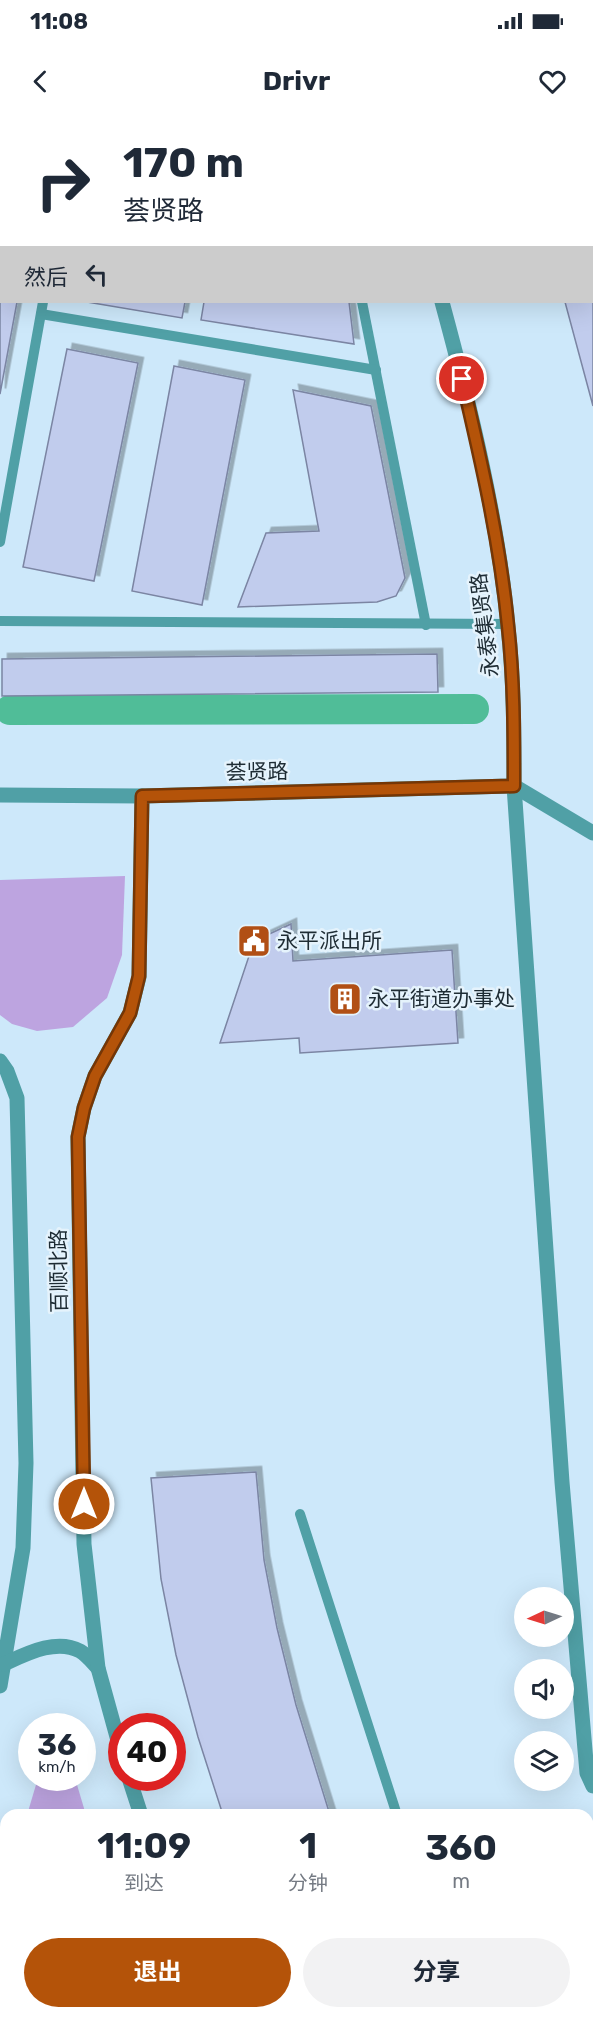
<!DOCTYPE html>
<html lang="zh">
<meta charset="utf-8">
<style>
body{margin:0;font-family:Rubik,"Noto Sans SC",sans-serif;background:#f2f2f3;color:#1f2937;height:100vh;display:flex;flex-direction:column;font-size:22px;white-space:nowrap}
*{box-sizing:border-box;margin:0}
p{font-size:20px;color:#747a83}
.icon{flex:none;width:33px;height:33px;fill:none;stroke:currentColor;stroke-width:2;stroke-linecap:round;stroke-linejoin:round}
.map{position:relative;flex:1;overflow:hidden}
.sheet{position:absolute;left:0px;top:1689px;width:594px;height:210px;display:flex;flex-direction:column;background:#fff;border-radius:18px 18px 0 0;box-shadow:0 6px 24px #0002}
.sheet>*{flex:none}
.top-card{position:absolute;left:0px;top:0px;width:594px;height:183px;box-shadow:0 6px 24px #0002;background:#fff;color:#1f2937;overflow:hidden}
.needle{width:39px;rotate:266deg}
.controls{position:absolute;left:514px;top:1467px;display:grid;gap:12px}
.controls a{display:grid;place-items:center;width:60px;height:60px;border-radius:50%;background:#fff;box-shadow:0 6px 24px #0002;font-size:30px}
.speed{position:absolute;left:18px;top:1593px;display:flex;gap:12px;font-size:30px;font-weight:700;text-align:center}
.speed>*{display:grid;place-content:center;width:78px;height:78px;border-radius:50%;background:#fff;box-shadow:0 6px 24px #0002;line-height:1}
.speed small{font-size:15px;font-weight:400}
.speed .limit{border:9px solid #d22;background:#fff;color:#111}
.pin{position:absolute;display:grid;place-items:center;width:51px;height:51px;color:#fff;margin:-26px;border:3px solid #fff;border-radius:50%;box-shadow:0 2px 6px #0007}
.me{position:absolute;width:66px;margin:-33px;rotate:0deg;stroke-linejoin:round;filter:drop-shadow(0 0 4px #0008)}
.turn{display:flex;align-items:center;gap:21px;height:126px;padding:0 24px;font-size:27px}
.turn .icon{width:78px;height:78px;stroke-width:2.5}
.turn b{display:block;font-size:42px;line-height:51px}
.then{display:flex;align-items:center;height:57px;padding:0 24px;background:#0003;gap:12px;font-size:22px}
.eta{display:flex;justify-content:space-evenly;align-items:center;height:102px;text-align:center}
.eta b{font-size:36px;font-weight:700;line-height:42px}
.primary-button{display:flex;gap:12px;margin-top:auto;padding:12px 24px}
.primary-button a{flex:1;height:69px;border-radius:36px;background:#b45309;color:#fff;font-size:24px;font-weight:700;line-height:69px;text-align:center}
.primary-button a+a{background:#f2f2f3;color:#1f2937}
.status{display:flex;justify-content:space-between;align-items:center;height:42px;padding:0 30px;background:#fff;direction:ltr}
.status svg{height:16px;fill:currentColor}
header{display:flex;justify-content:space-between;align-items:center;height:78px;padding:0 24px;background:#fff;font-size:27px;font-weight:700}
.map>svg:first-child{display:block}
</style>
<div class="status"><b>11:08</b><svg viewBox="0 0 49 12"><path d="M0 12V9h3v3zM5 12V6h3v6zM10 12V3h3v9zM15 12V0h3v12zM26 1h20v11H26zM47 4h2v5h-2z"/></svg></div>
<header><svg class="icon" aria-label="back" viewBox="0 0 24 24"><path d="M15 5l-7 7 7 7"/></svg>Drivr<svg class="icon" aria-label="heart" viewBox="0 0 24 24"><path d="M12 20l-8-8c-3-5 5-10 8-4 3-6 11-1 8 4z"/></svg></header>
<div class="map">
<svg width="593" height="1899" viewBox="0 0 593 1899">
<defs>
<filter id="shadow"><feDropShadow dx="5.5" dy="-5.5" stdDeviation="0" flood-color="#0004"/></filter>
</defs>
<rect width="100%" height="100%" fill="#cde8fa"/>
<g fill="#bda4e0">
<path d="M125,756L122,835L107,878L73,907L37,911L12,904L0,895V760Z"/>
<path d="M38,1658H75L86,1695H27Z"/>
<path d="M6,1772V1893H144L146,1899H0V1794Z"/>
</g>
<g fill="none" stroke-linecap="round" stroke-linejoin="round">
<path stroke="#50bd98" stroke-width="30" d="M10,590L474,589"/>
</g>
<g fill="#c1cced" stroke="#7b85a3" stroke-width="1.5" filter="url(#shadow)">
<path d="M592,23H593V286L565,182H592Z"/>
<path d="M0,111L2,182H17L0,274Z"/>
<path d="M87,182H185L182,198Z"/>
<path d="M204,182H349L354,224L201,200Z"/>
<path d="M67,229L138,243L94,461L23,447Z"/>
<path d="M174,246L245,260L202,485L132,471Z"/>
<path d="M293,270L371,286L405,458L396,476L377,482L238,487L266,413L319,411Z"/>
<path d="M437,534L438,572L2,576V539Z"/>
<path d="M291,804L293,841L452,830L458,923L300,933L299,918L220,923L254,821Z"/>
<path d="M256,1352L264,1440L277,1508L296,1585L330,1695H223L198,1617L176,1535L161,1459L151,1358Z"/>
<path d="M593,1767V1899H555L554,1893H588V1768Z"/>
<path d="M276,1893H405L406,1899H277Z"/>
</g>
<g fill="none" stroke-linecap="round" stroke-linejoin="round">
<g stroke="#50a0a6" stroke-width="10">
<path d="M83,2V0"/>
<path d="M0,78H2"/>
<path d="M362,182L426,505"/>
<path d="M41,194L376,250"/>
<path d="M0,422L43,182"/>
<path d="M0,501L508,504"/>
<path d="M300,1394L397,1695"/>
<path d="M468,1893L470,1899"/>
</g>
<path stroke="#50a0a6" stroke-width="15" d="M514,666L562,1362L587,1653L593,1666"/>
<g stroke="#50a0a6" stroke-width="15">
<path d="M387,0V2"/>
<path d="M442,182C470,285 498,400 508,507C514,560 514,613 514,666"/>
<path d="M514,666L593,713"/>
<path d="M0,675L142,676L514,666"/>
<path d="M0,941L7,951L17,978L26,1343L23,1428L0,1566"/>
<path d="M4,1544C26,1534 56,1518 80,1531C87,1535 93,1543 98,1548"/>
<path d="M122,1635L98,1548L84,1424L78,1017L84,988L95,956L130,893L139,857L142,676"/>
<path d="M129,1658L141,1695"/>
<path d="M208,1893L210,1899"/>
</g>
</g>
<g fill="none" stroke-linecap="round" stroke-linejoin="round">
<g stroke="#753606" stroke-width="15">
<path id="route" d="M84,1384L78,1017L84,988L95,956L130,893L139,856L142,676L514,666C514,613 514,560 508,506C500,423 481,340 462,259"/>
</g>
<use href="#route" stroke="#b45309" stroke-width="10"/>
</g>
<defs>
<g id="civic-square" transform="scale(1.725)"><rect x="-9" y="-9" width="18" height="18" rx="4" fill="#b14f15" stroke="#e5f3fc"/><path d="M-.6-6.5H3V-4.5H.6V-3L4-1V1h2V6H-6V1h2V-1L-.6-3ZM-1.2 2.5V6h2.4V2.5Z" fill="#fff"/></g>
<g id="building-square" transform="scale(1.725)"><rect x="-9" y="-9" width="18" height="18" rx="4" fill="#b14f15" stroke="#e5f3fc"/><path d="M-4-6H4V6H1V3H-1V6H-4ZM-2.5-4.3h1.7v1.8h-1.7ZM.8-4.3h1.7v1.8H.8ZM-2.5-1h1.7V.8h-1.7ZM.8-1h1.7V.8H.8Z" fill="#fff"/></g>
</defs>
<g fill-rule="evenodd">
<use href="#civic-square" x="254" y="821"/>
<use href="#building-square" x="345" y="879"/>
</g>
<g text-anchor="middle" stroke-width="5" stroke-linejoin="round" paint-order="stroke">
<g font-size="21" fill="#1e2c34" stroke="#e5f3fc">
<text transform="translate(485 505) rotate(-97)" y="7">永泰集贤路</text>
<text transform="translate(257 652) rotate(-1)" y="7">荟贤路</text>
<text transform="translate(59 1151) rotate(-91)" y="7">百顺北路</text>
</g>
<g font-size="21" fill="#1e2c34" stroke="#e5f3fc" text-anchor="start">
<text x="277" y="828">永平派出所</text>
<text x="368" y="886">永平街道办事处</text>
</g>
</g>
</svg>
<div class="controls">
<a><svg class="needle" viewBox="-14 -14 28 28"><path d="M0-13l5 13h-10z" fill="#e53935"/><path d="M0 13l5-13h-10z" fill="#747a83"/></svg></a>
<a><svg class="icon" aria-label="sound" viewBox="0 0 24 24"><path d="M4 9h4l5-4v14l-5-4H4zM17 9q2 3 0 6"/></svg></a>
<a><svg class="icon" aria-label="layers" viewBox="0 0 24 24"><path d="M12 4l9 5-9 5-9-5zM3 14l9 5 9-5"/></svg></a>
</div>
<div class="speed"><div>36<small>km/h</small></div><div class="limit">40</div></div>
<div class="pin" style="left:462px;top:259px;background:#d93025"><svg class="icon" aria-label="arrive" viewBox="0 0 24 24"><path d="M6 21V4h12l-3 4 3 4H6"/></svg></div>
<svg class="me" style="left:84px;top:1384px" viewBox="-20 -20 40 40"><circle r="17" fill="#b45309" stroke="#fff" stroke-width="3"/><path d="M0-11L8 9 0 5-8 9z" fill="#fff"/></svg>
<div class="top-card">
<div class="turn"><svg class="icon" aria-label="right" viewBox="0 0 24 24"><path d="M7 20v-9h11M14 6l5 5-5 5"/></svg><div><b>170 m</b>荟贤路</div></div>
<div class="then">然后<svg class="icon" aria-label="left" viewBox="0 0 24 24"><path d="M17 20v-9H6M10 6l-5 5 5 5"/></svg></div>
</div>
<section class="sheet">
<div class="eta">
<div><b>11:09</b><p>到达</p></div>
<div><b>1</b><p>分钟</p></div>
<div><b>360</b><p>m</p></div>
</div>
<div class="primary-button"><a>退出</a><a>分享</a></div>
</section>
</div>
